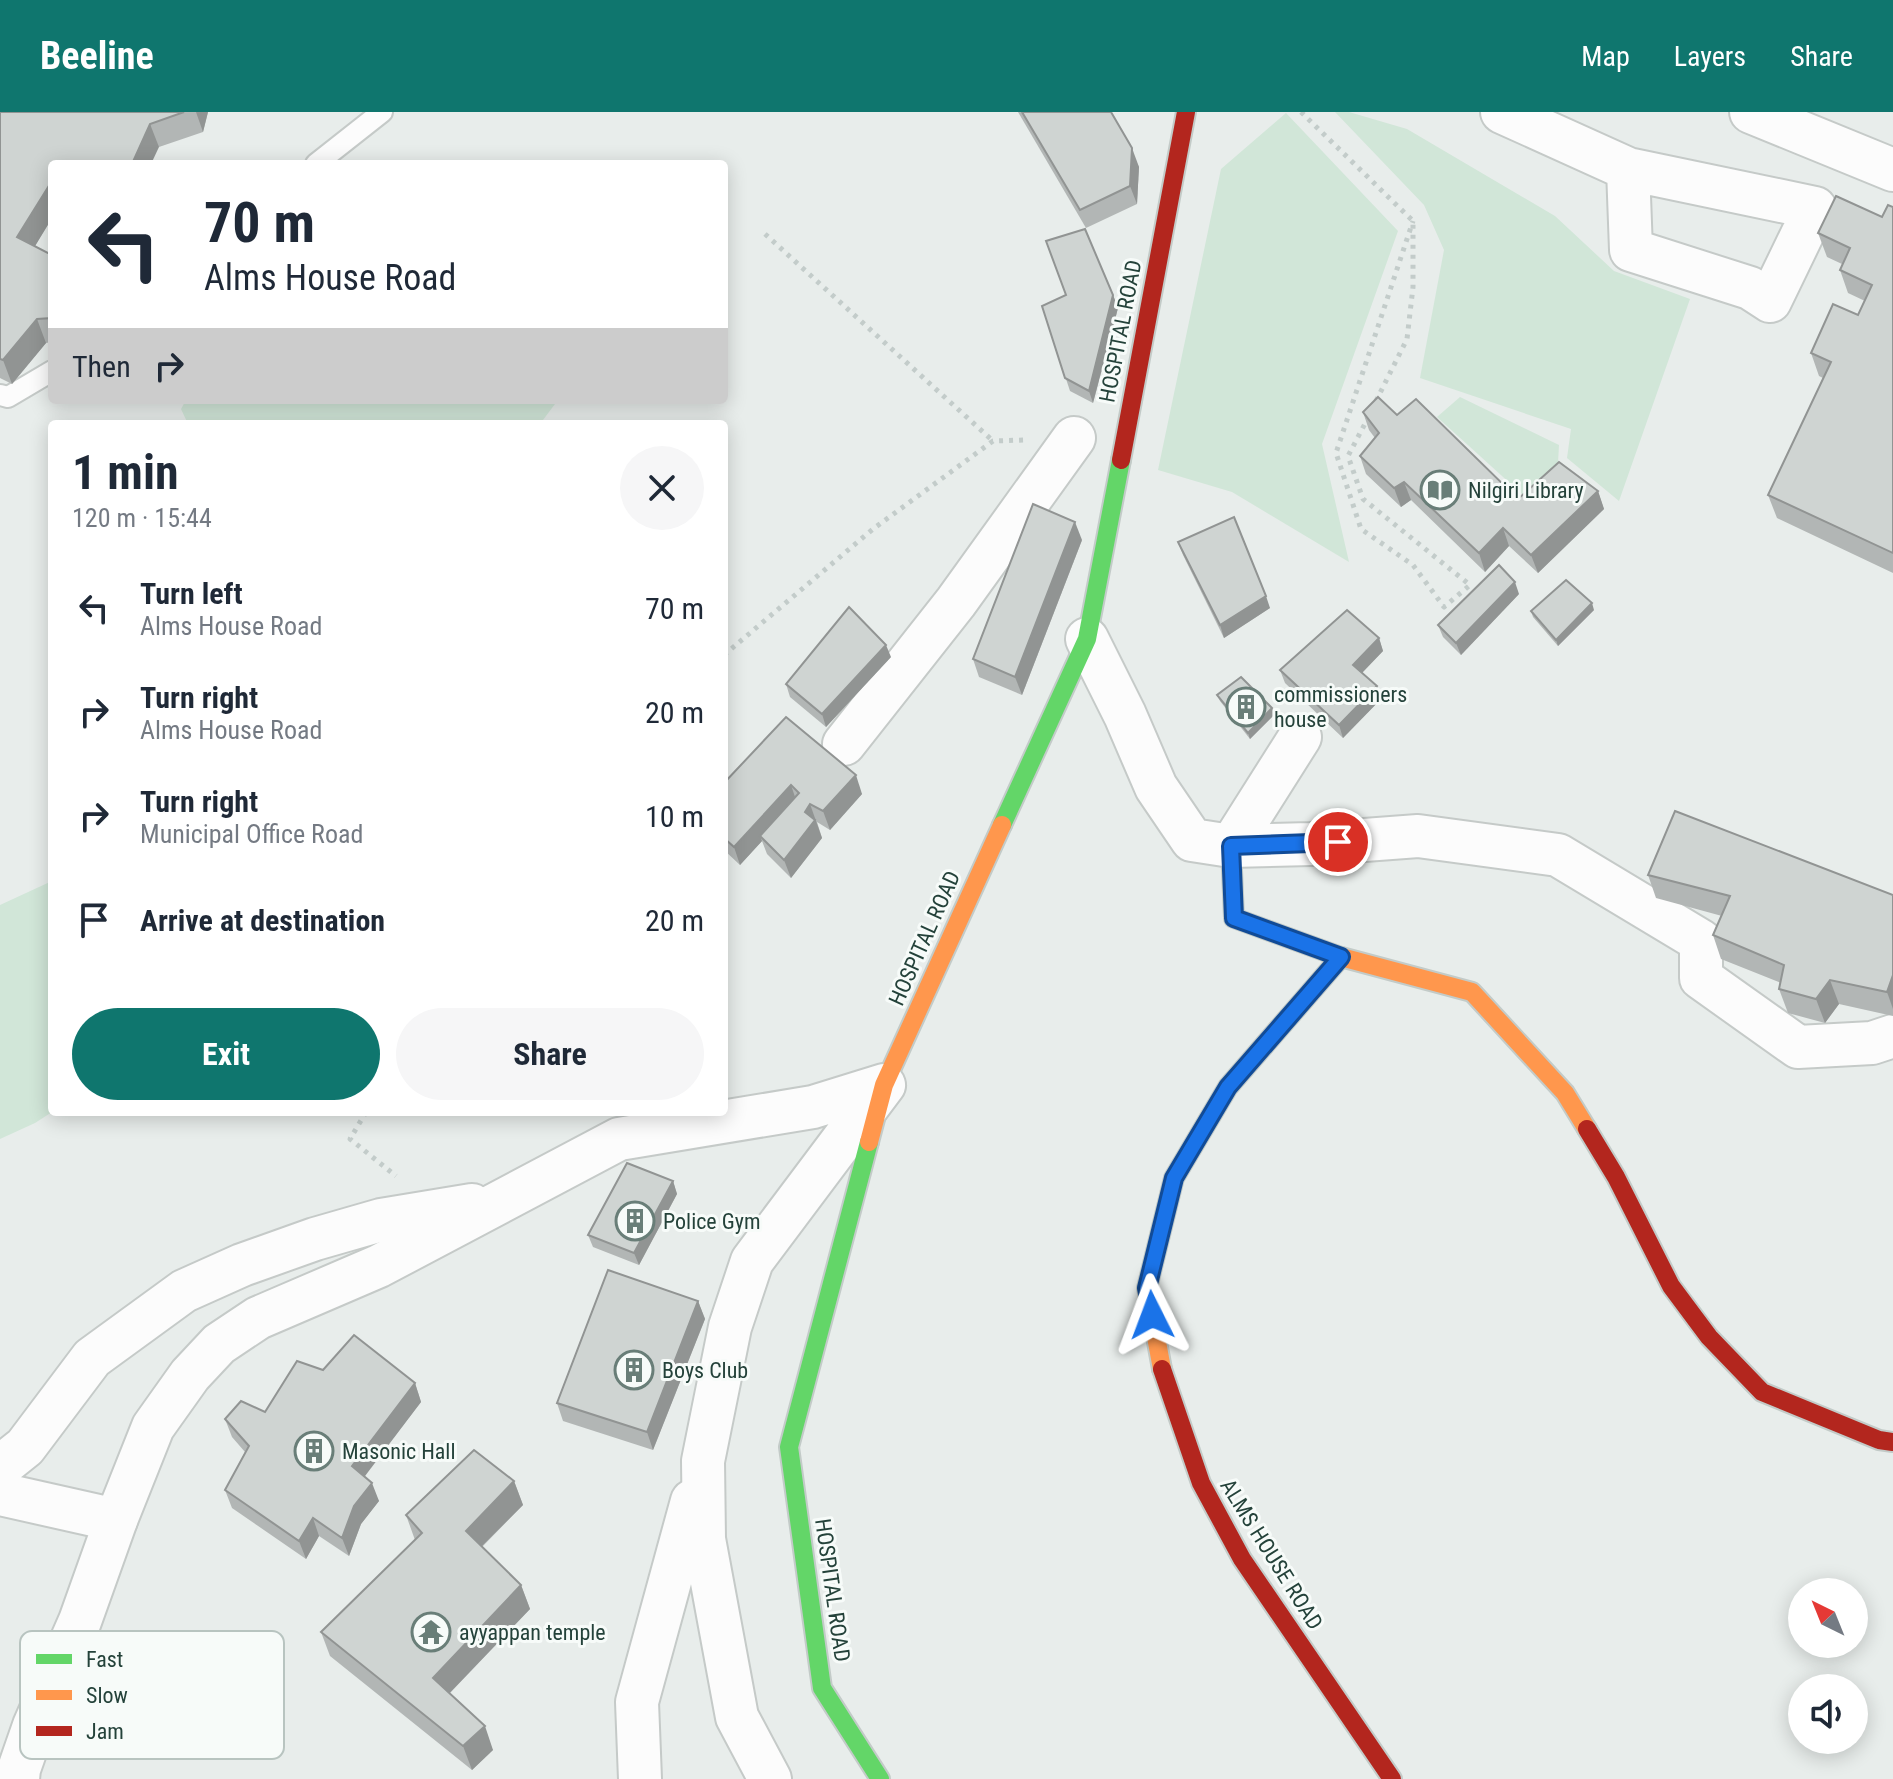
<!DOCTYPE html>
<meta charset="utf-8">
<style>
body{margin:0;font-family:"Roboto Condensed",sans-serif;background:#f6f6f7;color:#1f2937;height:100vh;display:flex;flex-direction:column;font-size:30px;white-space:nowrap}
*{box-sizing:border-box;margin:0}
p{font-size:26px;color:#747a83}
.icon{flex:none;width:44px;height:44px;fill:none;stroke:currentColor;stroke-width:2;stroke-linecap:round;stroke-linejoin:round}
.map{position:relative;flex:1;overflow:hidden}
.sheet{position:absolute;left:48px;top:308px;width:680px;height:696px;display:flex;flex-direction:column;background:#fff;border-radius:8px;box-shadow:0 4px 20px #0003}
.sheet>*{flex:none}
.hud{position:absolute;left:48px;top:48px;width:680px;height:244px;border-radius:8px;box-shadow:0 4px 20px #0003;background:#fff;color:#1f2937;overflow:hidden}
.needle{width:52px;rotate:317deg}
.fabs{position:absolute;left:1788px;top:1466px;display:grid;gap:16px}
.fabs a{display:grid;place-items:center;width:80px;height:80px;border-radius:50%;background:#fff;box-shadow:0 4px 20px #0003;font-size:40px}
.pin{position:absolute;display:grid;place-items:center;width:68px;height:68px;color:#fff;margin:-34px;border:4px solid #fff;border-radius:50%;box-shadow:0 2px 8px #0007}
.me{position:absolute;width:88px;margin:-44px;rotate:357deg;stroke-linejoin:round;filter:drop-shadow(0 0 6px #0008)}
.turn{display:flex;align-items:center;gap:28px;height:168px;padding:0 24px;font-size:36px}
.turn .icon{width:104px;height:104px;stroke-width:2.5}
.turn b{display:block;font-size:56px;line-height:68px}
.then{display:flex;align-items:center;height:76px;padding:0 24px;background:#0003;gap:16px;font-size:30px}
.round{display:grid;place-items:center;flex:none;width:84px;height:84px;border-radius:42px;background:#f6f6f7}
.headline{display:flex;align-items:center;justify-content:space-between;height:136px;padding:0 24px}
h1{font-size:48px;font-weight:700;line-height:60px}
.action{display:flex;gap:16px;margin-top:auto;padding:16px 24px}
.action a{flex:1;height:92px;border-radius:48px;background:#0f766e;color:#fff;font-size:32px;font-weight:700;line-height:92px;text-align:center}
.action a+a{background:#f6f6f7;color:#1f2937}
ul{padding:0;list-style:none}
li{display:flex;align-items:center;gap:24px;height:104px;padding:0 24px}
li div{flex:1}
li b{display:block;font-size:30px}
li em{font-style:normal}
header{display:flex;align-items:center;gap:48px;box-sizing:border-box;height:112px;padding:0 40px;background:#0f766e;color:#fff}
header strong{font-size:38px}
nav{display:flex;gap:44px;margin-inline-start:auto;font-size:28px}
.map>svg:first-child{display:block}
</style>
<header>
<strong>Beeline</strong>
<nav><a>Map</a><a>Layers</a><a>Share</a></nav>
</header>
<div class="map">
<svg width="1893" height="1667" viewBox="0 0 1893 1667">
<rect width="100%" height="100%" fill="#e8edeb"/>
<g fill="#d1e6d8">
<path d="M1335,0H1349L1407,17L1555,104L1614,159L1690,187L1619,389L1567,346L1571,317L1420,266L1444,138L1424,93Z"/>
<path d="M1286,1L1398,119L1322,332L1349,450L1232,380L1158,358L1221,57Z"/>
<path d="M1460,285L1559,333L1558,351L1524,384L1437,305Z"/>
<path d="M186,288H558L540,312H188L181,297Z"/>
<path d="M52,769V1000L35,1011L0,1027V793Z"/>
</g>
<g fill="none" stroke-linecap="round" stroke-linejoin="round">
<g stroke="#c5cac8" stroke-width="24">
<g id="lane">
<path d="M316,52L382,0"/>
<path d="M0,283L8,285L52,259"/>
</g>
</g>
<g stroke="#c5cac8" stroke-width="46">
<g id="street">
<path d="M1502,0L1628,57L1815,96L1770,189L1750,176L1631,138L1628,57"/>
<path d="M1751,0L1893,58"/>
<path d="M1087,527L1125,603L1156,675L1192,728L1231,734L1311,732L1418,724L1558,743L1701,829V866L1798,935L1872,931L1893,924"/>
<path d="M844,632L956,490L1074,326"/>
<path d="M1231,734L1300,625"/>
<path d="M0,1355L25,1335L92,1246L184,1179L242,1153L315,1127L381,1108L472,1093"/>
<path d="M0,1382L116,1408"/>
<path d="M18,1667L19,1657L34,1614L80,1509L116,1408L153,1315L190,1263L219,1232L258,1206L379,1154L619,1027L813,995L884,973L752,1149L730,1215L703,1349L704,1427L737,1605L770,1667"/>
<path d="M640,1667L637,1590L692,1389"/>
</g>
</g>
<g stroke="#c3cbc8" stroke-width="22">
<g id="fast">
<path d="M1002,713L1087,527L1121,348"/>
<path d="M869,1030L789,1335L822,1576L880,1667"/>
</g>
</g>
<g stroke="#c3cbc8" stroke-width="22">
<g id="slow">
<path d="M1231,734L1234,806L1341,845L1472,880L1565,981L1587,1017"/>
<path d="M869,1030L884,973L1002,713"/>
<path d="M1162,1257L1147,1176L1174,1066L1228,975L1341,845"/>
</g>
</g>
<g stroke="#c3cbc8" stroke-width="22">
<g id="jam">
<path d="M1121,348L1186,0"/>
<path d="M1587,1017L1616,1065L1671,1174L1709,1225L1762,1280L1879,1328L1893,1330"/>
<path d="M1162,1257L1201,1371L1242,1447L1392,1667"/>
</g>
</g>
<g stroke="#c3ccca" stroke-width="5" stroke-dasharray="4 6" stroke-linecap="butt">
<path d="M1301,0L1413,109V175L1407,227L1375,291"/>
<path d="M765,122L993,329"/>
<path d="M1369,304L1348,344L1363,387L1470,473L1444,495L1413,453L1361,417L1336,341L1413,109"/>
<path d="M724,543L873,417L993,329L1024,328"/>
<path d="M366,1000L350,1027L396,1064"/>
</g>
<use href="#lane" stroke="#fcfcfc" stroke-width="20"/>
<use href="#street" stroke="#fcfcfc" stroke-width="42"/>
<use href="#fast" stroke="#63d668" stroke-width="18"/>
<use href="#slow" stroke="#ff974d" stroke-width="18"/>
<use href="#jam" stroke="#b3261e" stroke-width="18"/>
</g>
<g fill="#b2b6b5">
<path d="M0,0H208L203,20L159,35L52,52V106L35,134L52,143V230L46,231L12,272L0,266Z"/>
<path d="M1018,0H1111L1139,55L1137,92L1086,116Z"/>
<path d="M1893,95V461L1777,406L1768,383L1823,266L1819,264L1811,241L1858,203L1865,189L1848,181L1840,158L1842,152L1827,145L1818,121L1882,105Z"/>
<path d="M1113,183L1118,196L1093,291L1070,279L1042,194Z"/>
<path d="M1363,300L1397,303L1518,387L1598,379L1604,397L1538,461L1509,434L1485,460L1411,388L1401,395L1366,362L1360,344L1375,326L1369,318Z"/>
<path d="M1082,428L1022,583L979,565L973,547Z"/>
<path d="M1178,430L1270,496L1224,526L1183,443Z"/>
<path d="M1519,482L1461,543L1443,525L1438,513Z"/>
<path d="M1594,498L1558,534L1533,505L1531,499Z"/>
<path d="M1379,526L1383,539L1362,561L1382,586L1343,626L1285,571L1280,558Z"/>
<path d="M891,545L826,615L790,585L786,572Z"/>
<path d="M1217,583L1272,596L1275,602L1250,627L1220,589Z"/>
<path d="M786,605L862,682L830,718L817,710L822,726L791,766L767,742L762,729L740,753L724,738V671Z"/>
<path d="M1648,763L1893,783V904L1839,892L1825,911L1788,901L1779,877L1781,871L1721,847L1713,823L1722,804L1656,786Z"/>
<path d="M673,1069L677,1082L639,1153L593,1135L588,1123Z"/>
<path d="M698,1189L705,1207L653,1338L563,1309L557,1291Z"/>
<path d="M415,1271L421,1290L364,1364L379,1389L361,1412L349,1444L319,1424L306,1447L232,1396L225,1378L245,1340L232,1325L225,1307Z"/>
<path d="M514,1369L523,1393L482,1435L521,1473L530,1497L449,1582L493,1638L472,1658L330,1544L321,1520L415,1428L406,1403Z"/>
</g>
<g fill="#919493">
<path d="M196,0H208L203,20Z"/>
<path d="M150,12L159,35L151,52H132Z"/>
<path d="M1132,36L1139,55L1137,92L1130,74Z"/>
<path d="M50,72L52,78V106L26,149L17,125Z"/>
<path d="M1113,183L1118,196L1093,291L1089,279Z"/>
<path d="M37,207L46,231L12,272L3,248Z"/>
<path d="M1404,370L1411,388L1401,395L1394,376Z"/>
<path d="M1598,379L1604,397L1538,461L1531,443Z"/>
<path d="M1075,410L1082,428L1022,583L1015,565Z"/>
<path d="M1503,416L1509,434L1485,460L1479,441Z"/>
<path d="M1515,470L1519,482L1461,543L1456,531Z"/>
<path d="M1266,484L1270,496L1224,526L1220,513Z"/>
<path d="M1592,491L1594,498L1558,534L1556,528Z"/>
<path d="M1379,526L1383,539L1358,565L1353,553Z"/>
<path d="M886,533L891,545L826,615L822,602Z"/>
<path d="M1377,574L1382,586L1343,626L1339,613Z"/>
<path d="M1272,596L1275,602L1250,627L1248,621Z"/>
<path d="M856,663L862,682L830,718L823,699Z"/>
<path d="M791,673L797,691L760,724L762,729L740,753L734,735Z"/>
<path d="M810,692L822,726L791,766L784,748L805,700Z"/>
<path d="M1893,863V897L1887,880Z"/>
<path d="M1830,868L1839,892L1825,911L1816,887Z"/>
<path d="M673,1069L677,1082L639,1153L634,1141Z"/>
<path d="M698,1189L705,1207L653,1338L647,1320Z"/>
<path d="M415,1271L421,1290L359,1372L352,1354Z"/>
<path d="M514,1369L523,1393L474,1442L466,1419Z"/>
<path d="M372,1371L379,1389L361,1412L349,1444L342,1426L354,1394Z"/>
<path d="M313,1406L319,1424L306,1447L299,1429Z"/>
<path d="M521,1473L530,1497L441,1590L433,1566Z"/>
<path d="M485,1614L493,1638L472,1658L463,1634Z"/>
</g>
<g fill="#cfd4d2" stroke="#919493" stroke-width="2">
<path d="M0,0H184L150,12L132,52H52V73L50,72L17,125L52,143V206L37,207L3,248L0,247Z"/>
<path d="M1022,0H1111L1132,36L1130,74L1080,98Z"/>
<path d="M1836,84L1882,105L1888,93L1893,95V441L1768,383L1831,250L1811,241L1833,192L1858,203L1872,173L1840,158L1850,136L1818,121Z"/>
<path d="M1085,117L1113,183L1089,279L1065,266L1042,194L1066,183L1046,129Z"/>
<path d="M1378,285L1397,303L1416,287L1518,387L1559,350L1598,379L1531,443L1503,416L1479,441L1404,370L1394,376L1360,344L1379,321L1363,300Z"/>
<path d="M1033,392L1075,410L1015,565L973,547Z"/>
<path d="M1234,405L1266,484L1220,513L1178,430Z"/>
<path d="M1499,453L1515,470L1456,531L1438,513Z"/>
<path d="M1566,468L1592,491L1556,528L1531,499Z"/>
<path d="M849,495L886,533L822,602L786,572Z"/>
<path d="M1347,498L1379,526L1353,553L1377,574L1339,613L1280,558Z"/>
<path d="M1241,565L1272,596L1248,621L1217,583Z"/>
<path d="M786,605L856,663L823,699L810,692L805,700L815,708L784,748L760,724L799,681L791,673L734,735L724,726V671Z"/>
<path d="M1675,699L1893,783V863L1887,880L1830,868L1816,887L1779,877L1784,853L1713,823L1730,784L1648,763Z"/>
<path d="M627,1051L673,1069L634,1141L588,1123Z"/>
<path d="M608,1158L698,1189L647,1320L557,1291Z"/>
<path d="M354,1223L415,1271L352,1354L372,1371L354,1394L342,1426L313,1406L299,1429L225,1378L249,1334L225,1307L241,1289L265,1300L297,1249L323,1258Z"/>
<path d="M474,1338L514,1369L466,1419L521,1473L433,1566L485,1614L463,1634L321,1520L422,1421L406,1403Z"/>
</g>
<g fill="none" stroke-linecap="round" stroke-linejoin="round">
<g stroke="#114b97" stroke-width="20">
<path id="route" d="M1152,1203L1147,1176L1174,1066L1228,975L1341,845L1234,806L1231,734L1338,730"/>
</g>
<use href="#route" stroke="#1a73e8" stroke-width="14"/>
</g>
<defs>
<g id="library-ring" transform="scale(2)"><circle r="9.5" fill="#f7fbf9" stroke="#697e78" stroke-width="1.5"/><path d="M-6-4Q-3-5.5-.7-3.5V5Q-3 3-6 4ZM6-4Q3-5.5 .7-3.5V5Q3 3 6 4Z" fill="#697e78"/></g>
<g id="building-ring" transform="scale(2)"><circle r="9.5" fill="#f7fbf9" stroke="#697e78" stroke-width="1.5"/><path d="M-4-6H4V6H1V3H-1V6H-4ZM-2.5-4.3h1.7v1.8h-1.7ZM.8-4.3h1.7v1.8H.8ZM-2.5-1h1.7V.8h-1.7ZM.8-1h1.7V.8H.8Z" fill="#697e78"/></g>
<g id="temple-ring" transform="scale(2)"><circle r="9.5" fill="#f7fbf9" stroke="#697e78" stroke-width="1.5"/><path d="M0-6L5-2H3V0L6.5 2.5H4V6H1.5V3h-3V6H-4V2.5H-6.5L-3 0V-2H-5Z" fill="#697e78"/></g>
</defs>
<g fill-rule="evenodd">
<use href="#library-ring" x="1440" y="378"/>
<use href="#building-ring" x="1246" y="595"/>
<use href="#building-ring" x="635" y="1109"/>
<use href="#building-ring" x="634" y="1258"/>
<use href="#building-ring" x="314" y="1339"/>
<use href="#temple-ring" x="431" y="1520"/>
</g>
<g text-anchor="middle" stroke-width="6" stroke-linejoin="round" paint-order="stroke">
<g font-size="22" fill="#24423a" stroke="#f7fbf9">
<text transform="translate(1120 219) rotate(-79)" y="8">HOSPITAL ROAD</text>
<text transform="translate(924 826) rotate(-66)" y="8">HOSPITAL ROAD</text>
<text transform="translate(1272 1442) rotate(58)" y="8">ALMS HOUSE ROAD</text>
<text transform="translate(833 1478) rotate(82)" y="8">HOSPITAL ROAD</text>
</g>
<g font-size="22" fill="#24423a" stroke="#f7fbf9" text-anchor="start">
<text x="1468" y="386">Nilgiri Library</text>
<text x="1274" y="590">commissioners<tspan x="1274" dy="25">house</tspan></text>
<text x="663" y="1117">Police Gym</text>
<text x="662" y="1266">Boys Club</text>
<text x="342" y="1347">Masonic Hall</text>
<text x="459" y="1528">ayyappan temple</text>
</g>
</g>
<rect x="20" y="1519" width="264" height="128" rx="12" fill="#f7fbf9" stroke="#b8c4c0" stroke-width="2"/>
<rect x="36" y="1542" width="36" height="10" fill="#63d668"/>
<rect x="36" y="1578" width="36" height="10" fill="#ff974d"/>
<rect x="36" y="1614" width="36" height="10" fill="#b3261e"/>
<g font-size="22" fill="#24423a">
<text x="86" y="1555">Fast</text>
<text x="86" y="1591">Slow</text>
<text x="86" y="1627">Jam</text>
</g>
</svg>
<div class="fabs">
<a><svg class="needle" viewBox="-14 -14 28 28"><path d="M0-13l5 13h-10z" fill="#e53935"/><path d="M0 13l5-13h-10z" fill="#747a83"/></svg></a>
<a><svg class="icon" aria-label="sound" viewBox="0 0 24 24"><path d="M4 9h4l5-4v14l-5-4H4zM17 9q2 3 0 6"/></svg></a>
</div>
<div class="pin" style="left:1338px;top:730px;background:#d93025"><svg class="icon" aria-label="arrive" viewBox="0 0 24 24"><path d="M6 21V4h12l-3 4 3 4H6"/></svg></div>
<svg class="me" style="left:1152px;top:1203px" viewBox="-20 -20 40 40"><path d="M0-17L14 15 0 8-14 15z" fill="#1a73e8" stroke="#fff" stroke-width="4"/></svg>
<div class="hud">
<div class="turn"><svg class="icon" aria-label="left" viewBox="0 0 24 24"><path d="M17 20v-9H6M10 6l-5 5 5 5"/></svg><div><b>70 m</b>Alms House Road</div></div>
<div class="then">Then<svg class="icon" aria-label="right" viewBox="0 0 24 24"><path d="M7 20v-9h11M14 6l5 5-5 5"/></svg></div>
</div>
<section class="sheet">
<div class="headline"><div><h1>1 min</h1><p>120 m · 15:44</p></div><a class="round"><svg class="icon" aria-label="close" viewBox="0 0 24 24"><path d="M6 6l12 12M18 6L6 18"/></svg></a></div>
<ul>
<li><svg class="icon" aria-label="left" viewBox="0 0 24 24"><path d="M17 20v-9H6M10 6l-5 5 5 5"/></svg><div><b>Turn left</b><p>Alms House Road</p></div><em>70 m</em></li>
<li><svg class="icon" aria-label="right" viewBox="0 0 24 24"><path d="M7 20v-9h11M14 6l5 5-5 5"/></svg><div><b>Turn right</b><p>Alms House Road</p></div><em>20 m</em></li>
<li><svg class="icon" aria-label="right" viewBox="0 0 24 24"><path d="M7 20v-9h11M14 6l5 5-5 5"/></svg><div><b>Turn right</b><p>Municipal Office Road</p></div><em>10 m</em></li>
<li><svg class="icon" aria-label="arrive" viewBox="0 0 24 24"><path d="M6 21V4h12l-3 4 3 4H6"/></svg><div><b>Arrive at destination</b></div><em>20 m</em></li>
</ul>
<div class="action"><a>Exit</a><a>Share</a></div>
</section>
</div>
